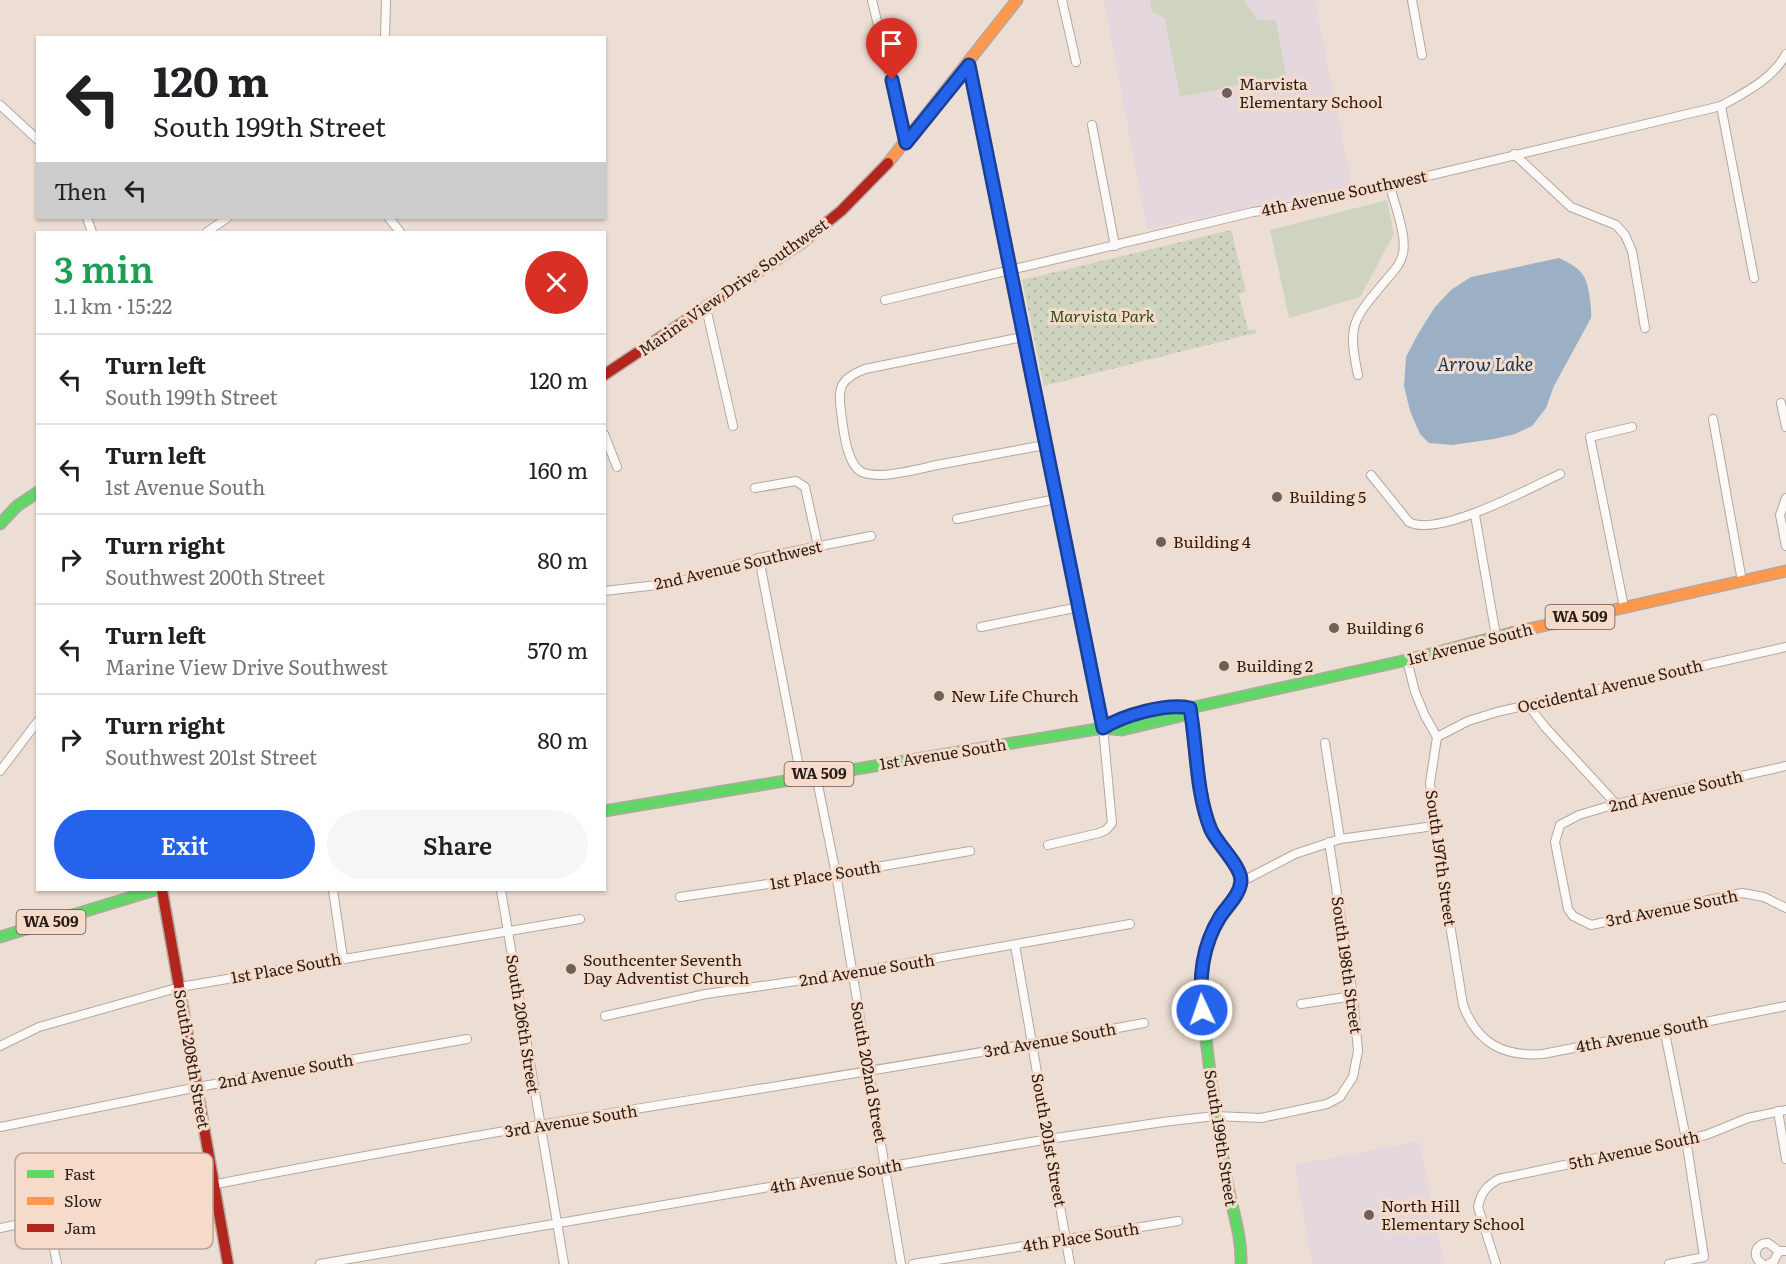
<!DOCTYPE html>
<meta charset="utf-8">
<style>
body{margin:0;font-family:Literata,serif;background:#f6f6f6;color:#202124;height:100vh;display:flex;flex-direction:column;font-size:22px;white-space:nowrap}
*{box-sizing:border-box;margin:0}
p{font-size:20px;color:#757577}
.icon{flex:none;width:33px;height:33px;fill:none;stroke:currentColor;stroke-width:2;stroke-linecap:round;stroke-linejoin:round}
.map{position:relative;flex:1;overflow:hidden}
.side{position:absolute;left:36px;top:231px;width:570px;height:660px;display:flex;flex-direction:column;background:#fff;border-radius:0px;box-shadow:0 2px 4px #0004}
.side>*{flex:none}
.top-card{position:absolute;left:36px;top:36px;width:570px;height:183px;border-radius:0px;box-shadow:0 2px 4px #0004;background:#fff;color:#202124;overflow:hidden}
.pin{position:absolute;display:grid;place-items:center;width:51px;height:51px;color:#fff;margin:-62px -26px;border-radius:50% 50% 50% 0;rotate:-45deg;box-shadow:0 0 6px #0007}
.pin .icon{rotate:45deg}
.me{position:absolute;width:66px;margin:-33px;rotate:357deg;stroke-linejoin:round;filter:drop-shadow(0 0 4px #0008)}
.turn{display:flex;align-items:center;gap:21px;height:126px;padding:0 18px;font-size:27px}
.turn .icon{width:78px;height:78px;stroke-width:2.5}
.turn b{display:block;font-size:42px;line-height:51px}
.then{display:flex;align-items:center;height:57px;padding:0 18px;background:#0003;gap:12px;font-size:22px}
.round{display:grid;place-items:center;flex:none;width:63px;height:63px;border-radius:32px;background:#f6f6f6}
.headline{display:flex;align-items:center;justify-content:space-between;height:102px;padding:0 18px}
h1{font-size:36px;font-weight:600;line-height:45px;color:#1e9e55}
.action{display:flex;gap:12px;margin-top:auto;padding:12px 18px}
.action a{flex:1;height:69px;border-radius:36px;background:#2563eb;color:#fff;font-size:24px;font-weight:600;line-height:69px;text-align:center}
.action a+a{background:#f6f6f6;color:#202124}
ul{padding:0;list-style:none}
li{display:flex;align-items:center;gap:18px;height:90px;padding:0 18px;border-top:2px solid #e0e0e0}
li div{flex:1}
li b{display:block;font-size:22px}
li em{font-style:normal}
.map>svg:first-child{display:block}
</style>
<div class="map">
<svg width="1786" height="1264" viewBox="0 0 1786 1264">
<defs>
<pattern id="grass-dots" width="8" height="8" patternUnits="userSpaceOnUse" patternTransform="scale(1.5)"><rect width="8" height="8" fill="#cfd4c0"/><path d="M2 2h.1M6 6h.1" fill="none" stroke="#b2b6a4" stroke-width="1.8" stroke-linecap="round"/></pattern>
</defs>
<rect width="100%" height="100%" fill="#ecded4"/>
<g fill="#e5d7de">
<path d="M1104,0H1315L1352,186L1147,229Z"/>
<path d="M1419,1141L1444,1264H1312L1295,1165Z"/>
</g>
<path fill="url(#grass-dots)" d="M1231,230L1246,291L1239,294L1248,330L1255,329L1256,333L1044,386L1022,280Z"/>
<g fill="#cfd4c0">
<path d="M1150,0H1244L1258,20H1276L1286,76L1180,97L1165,19L1152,11Z"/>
<path d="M1387,200L1394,234L1360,297L1289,318L1270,230Z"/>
</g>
<path fill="#9cb0c5" d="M1559,258C1567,262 1578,267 1583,275C1589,283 1592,309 1591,318L1554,386L1546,408L1532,426L1515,434L1494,439L1452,445L1429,443L1420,434L1410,411L1404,386L1406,357L1418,334L1435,307L1451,290L1471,277Z"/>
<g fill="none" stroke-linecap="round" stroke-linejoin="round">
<g stroke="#b3a8a0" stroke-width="10">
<g id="street">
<path d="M872,0L906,143"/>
<path d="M1062,0L1076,62"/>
<path d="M1412,0L1422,55"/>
<path d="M385,38L386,0"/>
<path d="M969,65L1103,728L1112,823L1106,830L1099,833L1048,845"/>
<path d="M0,105L38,140"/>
<path d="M1721,106L1754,278"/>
<path d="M1092,125L1115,246"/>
<path d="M1514,154L1571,207L1616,225L1625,235L1632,251L1645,328"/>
<path d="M87,218L92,232"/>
<path d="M389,218L400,232"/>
<path d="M207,232L227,218"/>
<path d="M885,300L1253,212L1297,206L1390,185L1721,106C1744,93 1773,79 1786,54"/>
<path d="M706,308L733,426"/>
<path d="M1022,337L865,369C842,378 837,386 841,411C843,427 846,461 860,471C865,475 876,475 882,475C900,474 919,469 937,465C973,458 1009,452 1045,445"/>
<path d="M1358,375C1347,323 1353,320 1386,280C1393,272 1401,264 1403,253C1407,235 1394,204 1390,185"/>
<path d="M1781,403L1786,427"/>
<path d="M1713,419L1742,581"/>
<path d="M604,434L617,467"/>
<path d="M1371,475L1409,522C1438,538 1530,488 1560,474"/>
<path d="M755,488L796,481L805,487L818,546"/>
<path d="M1786,498L1780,515L1786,546"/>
<path d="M1475,515L1496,636"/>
<path d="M957,519L1056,499"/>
<path d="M759,558L801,777"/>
<path d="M604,591L675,583L759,558L871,536"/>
<path d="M1624,607L1590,437L1632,427"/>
<path d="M981,627L1079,607"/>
<path d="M1407,660L1415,692L1425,716L1437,737L1430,783L1434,826L1463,1005C1477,1043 1503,1057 1543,1054L1786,1006"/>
<path d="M1528,705L1545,727L1616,804"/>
<path d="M1437,737L1468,721L1497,712L1786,647"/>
<path d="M1325,743L1340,839"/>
<path d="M1786,766L1616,804L1579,815L1560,825L1555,842L1568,909L1573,916L1591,925L1742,893L1764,897L1786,908"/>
<path d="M0,771L38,721"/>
<path d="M816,775L836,874L901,1264"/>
<path d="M1241,882L1295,854L1340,839L1434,826"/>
<path d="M333,890L343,958"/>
<path d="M501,890L564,1264"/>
<path d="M680,897L836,874L970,851"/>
<path d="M1015,945L1070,1264"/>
<path d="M1301,1004L1353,996"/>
<path d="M605,1016L706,994L852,973L1130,924"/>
<path d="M1664,1028L1686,1139L1704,1257L1669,1264"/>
<path d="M0,1046L39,1027L180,987L580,919"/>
<path d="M1778,1111L1786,1159"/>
<path d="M0,1127L198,1087L467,1039"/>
<path d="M48,1218L57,1264"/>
<path d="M0,1228C179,1190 359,1156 539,1125C741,1091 943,1061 1144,1023"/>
<path d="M320,1264L1049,1139L1163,1122L1215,1116L1261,1118L1327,1104L1340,1097L1353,1077L1358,1051L1353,996L1329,842"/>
<path d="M913,1264L1178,1221"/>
<path d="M1496,1264L1478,1207C1481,1193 1486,1186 1499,1179L1706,1135L1748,1118L1786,1110"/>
<path d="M1763,1264C1751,1258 1755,1243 1768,1243L1779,1251H1786"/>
<path d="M1769,1264L1774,1261L1779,1251"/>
</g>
</g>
<g stroke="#b3a8a0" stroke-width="13">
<g id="fast">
<path d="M0,524L17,506L38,492"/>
<path d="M1103,728C1130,714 1160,705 1190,708L1407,660L1511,633"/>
<path d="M604,811L1103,728L1122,730L1181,716L1190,708"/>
<path d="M1236,894C1225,912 1213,926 1207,946C1196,982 1204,1019 1208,1056C1213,1100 1220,1144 1228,1187C1233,1213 1242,1237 1241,1264"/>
<path d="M0,937L155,890"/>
</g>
</g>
<g stroke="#b3a8a0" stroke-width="13">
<g id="slow">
<path d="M888,163L1017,0"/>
<path d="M1511,633L1786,571"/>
</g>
</g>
<g stroke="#b3a8a0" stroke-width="13">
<g id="jam">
<path d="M604,375L803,242L841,211L888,163"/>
<path d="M1190,708C1196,748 1194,793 1211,830C1221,852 1250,869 1236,894"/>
<path d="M162,890L228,1264"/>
</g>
</g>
<use href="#street" stroke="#fcfaf9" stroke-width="8"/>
<use href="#fast" stroke="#63d668" stroke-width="10"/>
<use href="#slow" stroke="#ff974d" stroke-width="10"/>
<use href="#jam" stroke="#b3261e" stroke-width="10"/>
</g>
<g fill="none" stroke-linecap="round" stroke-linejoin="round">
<g stroke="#184099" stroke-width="15">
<path id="route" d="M892,80L906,143L969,65L1103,728C1124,715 1166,703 1190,708C1197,747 1196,794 1211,830C1218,845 1242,867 1241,881C1240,895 1227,906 1220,917C1202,946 1199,977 1202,1010"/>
</g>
<use href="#route" stroke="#2563eb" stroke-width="10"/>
</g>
<g fill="#6c6158" stroke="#f7dbca" stroke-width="2">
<circle cx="1227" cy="93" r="6"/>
<circle cx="1277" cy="497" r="6"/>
<circle cx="1161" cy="542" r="6"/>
<circle cx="1334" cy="628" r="6"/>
<circle cx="1224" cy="666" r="6"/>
<circle cx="939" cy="696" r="6"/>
<circle cx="571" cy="969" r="6"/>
<circle cx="1369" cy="1215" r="6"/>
</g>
<g text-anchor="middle" stroke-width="6" stroke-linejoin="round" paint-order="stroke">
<g fill="#f7dbca" stroke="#65564c" stroke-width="1.5">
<rect x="1545.5" y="605" width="69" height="24" rx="4.5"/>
<rect x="784.5" y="762" width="69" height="24" rx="4.5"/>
<rect x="16.5" y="910" width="69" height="24" rx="4.5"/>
</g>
<g font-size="15" font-weight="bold" fill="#271d16">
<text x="1580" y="622">WA 509</text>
<text x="819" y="779">WA 509</text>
<text x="51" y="927">WA 509</text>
</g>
<g font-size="16" fill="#271d16" stroke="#f7dbca" text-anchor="start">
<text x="1239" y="90">Marvista<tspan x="1239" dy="18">Elementary School</tspan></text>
<text x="1289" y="503">Building 5</text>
<text x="1173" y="548">Building 4</text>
<text x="1346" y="634">Building 6</text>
<text x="1236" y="672">Building 2</text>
<text x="951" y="702">New Life Church</text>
<text x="583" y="966">Southcenter Seventh<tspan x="583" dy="18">Day Adventist Church</tspan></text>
<text x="1381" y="1212">North Hill<tspan x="1381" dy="18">Elementary School</tspan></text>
</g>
<g font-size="16" fill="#271d16" stroke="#f7dbca">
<text transform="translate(1344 193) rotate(-12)" y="6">4th Avenue Southwest</text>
<text transform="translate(733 287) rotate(-35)" y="6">Marine View Drive Southwest</text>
<text transform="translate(738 565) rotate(-13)" y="6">2nd Avenue Southwest</text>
<text transform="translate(1470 644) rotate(-14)" y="6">1st Avenue South</text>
<text transform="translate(1610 686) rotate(-13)" y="6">Occidental Avenue South</text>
<text transform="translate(943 754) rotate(-9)" y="6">1st Avenue South</text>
<text transform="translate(1676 791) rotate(-13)" y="6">2nd Avenue South</text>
<text transform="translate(1441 858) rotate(82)" y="6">South 197th Street</text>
<text transform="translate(825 875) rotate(-9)" y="6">1st Place South</text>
<text transform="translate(1672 908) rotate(-11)" y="6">3rd Avenue South</text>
<text transform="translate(1347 965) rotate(82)" y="6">South 198th Street</text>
<text transform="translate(286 968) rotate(-10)" y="6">1st Place South</text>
<text transform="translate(867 970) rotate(-9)" y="6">2nd Avenue South</text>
<text transform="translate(523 1024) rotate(81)" y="6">South 206th Street</text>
<text transform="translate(1642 1034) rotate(-11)" y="6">4th Avenue South</text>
<text transform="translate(1050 1040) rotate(-10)" y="6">3rd Avenue South</text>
<text transform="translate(192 1059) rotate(80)" y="6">South 208th Street</text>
<text transform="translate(286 1071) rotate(-10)" y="6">2nd Avenue South</text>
<text transform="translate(869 1072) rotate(80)" y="6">South 202nd Street</text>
<text transform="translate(571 1121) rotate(-9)" y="6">3rd Avenue South</text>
<text transform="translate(1221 1138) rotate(81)" y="6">South 199th Street</text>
<text transform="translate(1049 1140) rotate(80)" y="6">South 201st Street</text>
<text transform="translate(1634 1150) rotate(-12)" y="6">5th Avenue South</text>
<text transform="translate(836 1176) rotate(-10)" y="6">4th Avenue South</text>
<text transform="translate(1081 1237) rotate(-9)" y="6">4th Place South</text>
</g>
<g font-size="16" font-style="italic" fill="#2c5018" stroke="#f7dbca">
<text x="1102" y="322">Marvista Park</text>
</g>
<g font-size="18" font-style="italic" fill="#0d3558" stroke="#f7dbca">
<text x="1485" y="371">Arrow Lake</text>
</g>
</g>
<rect x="15" y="1153" width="198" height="96" rx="9" fill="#f7dbca" stroke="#b9a294" stroke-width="1.5"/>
<rect x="27" y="1170" width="27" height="8" fill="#63d668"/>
<rect x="27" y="1197" width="27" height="8" fill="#ff974d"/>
<rect x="27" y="1224" width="27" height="8" fill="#b3261e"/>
<g font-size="16" fill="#271d16">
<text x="64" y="1180">Fast</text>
<text x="64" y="1207">Slow</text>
<text x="64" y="1234">Jam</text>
</g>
</svg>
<div class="pin" style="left:892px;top:80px;background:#d93025"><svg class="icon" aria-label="arrive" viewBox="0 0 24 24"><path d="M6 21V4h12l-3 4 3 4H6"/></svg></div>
<svg class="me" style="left:1202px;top:1010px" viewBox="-20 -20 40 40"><circle r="17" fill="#2563eb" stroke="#fff" stroke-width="3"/><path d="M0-11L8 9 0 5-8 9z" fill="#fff"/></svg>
<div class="top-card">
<div class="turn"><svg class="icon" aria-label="left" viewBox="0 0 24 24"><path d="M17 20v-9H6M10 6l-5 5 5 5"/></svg><div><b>120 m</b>South 199th Street</div></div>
<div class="then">Then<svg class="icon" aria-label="left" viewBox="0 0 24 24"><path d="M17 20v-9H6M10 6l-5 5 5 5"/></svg></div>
</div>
<section class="side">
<div class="headline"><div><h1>3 min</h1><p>1.1 km · 15:22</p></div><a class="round" style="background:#d93025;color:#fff"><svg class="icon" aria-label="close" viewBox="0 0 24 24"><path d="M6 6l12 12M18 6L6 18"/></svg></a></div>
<ul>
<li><svg class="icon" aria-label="left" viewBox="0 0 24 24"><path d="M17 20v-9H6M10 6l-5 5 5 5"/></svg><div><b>Turn left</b><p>South 199th Street</p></div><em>120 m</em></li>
<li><svg class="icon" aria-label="left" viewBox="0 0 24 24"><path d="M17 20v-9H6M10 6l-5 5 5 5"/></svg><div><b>Turn left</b><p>1st Avenue South</p></div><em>160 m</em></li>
<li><svg class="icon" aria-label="right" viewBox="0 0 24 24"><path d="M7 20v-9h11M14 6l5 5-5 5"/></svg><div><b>Turn right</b><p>Southwest 200th Street</p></div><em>80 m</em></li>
<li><svg class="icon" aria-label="left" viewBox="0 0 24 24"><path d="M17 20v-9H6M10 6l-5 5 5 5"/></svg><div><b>Turn left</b><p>Marine View Drive Southwest</p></div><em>570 m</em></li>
<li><svg class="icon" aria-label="right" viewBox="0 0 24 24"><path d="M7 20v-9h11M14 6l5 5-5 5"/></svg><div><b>Turn right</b><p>Southwest 201st Street</p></div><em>80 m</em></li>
</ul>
<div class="action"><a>Exit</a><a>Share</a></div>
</section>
</div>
